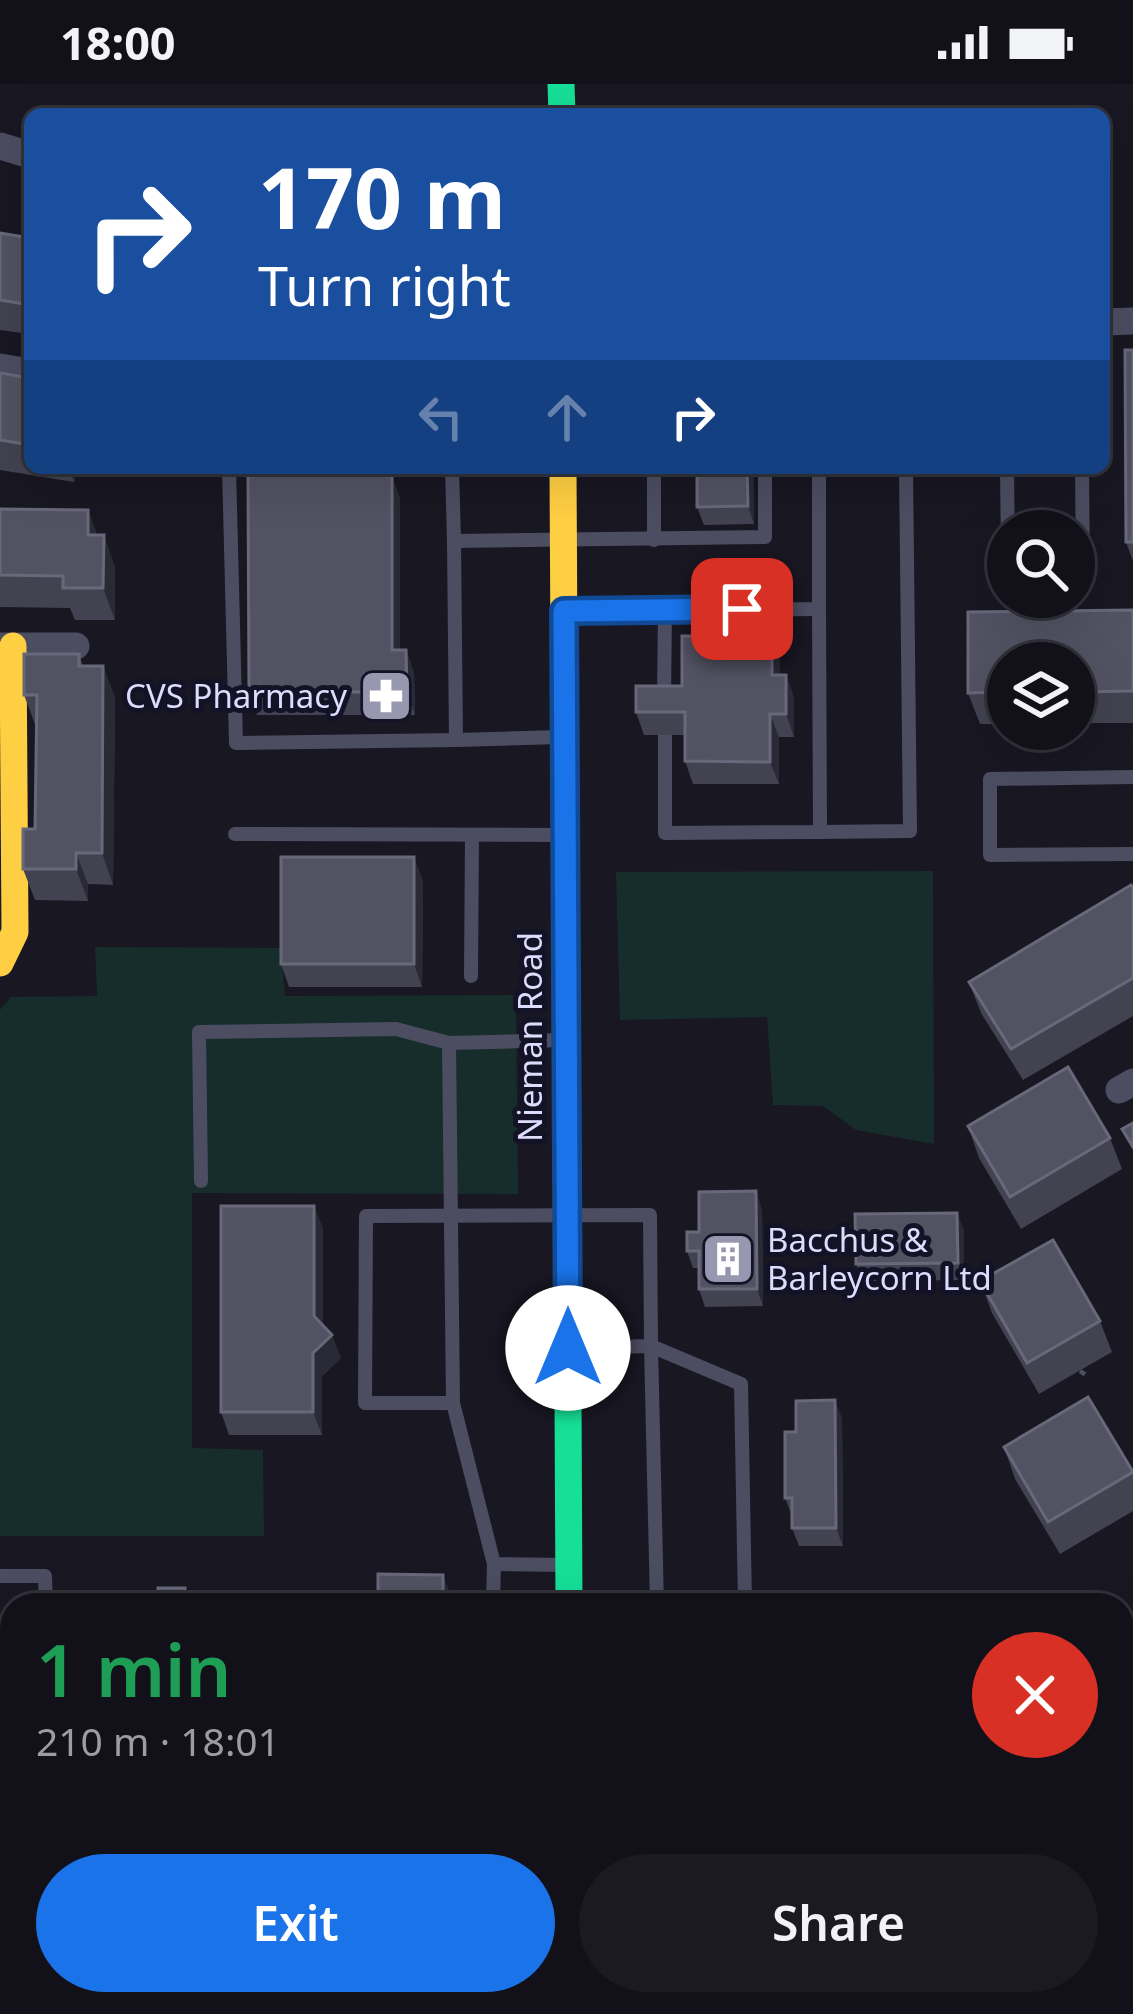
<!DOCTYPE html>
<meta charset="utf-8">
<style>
body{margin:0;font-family:"Noto Sans",sans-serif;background:#1b1a23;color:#f1f3f6;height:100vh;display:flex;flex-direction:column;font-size:45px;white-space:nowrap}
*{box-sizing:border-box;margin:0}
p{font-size:39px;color:#9c9da2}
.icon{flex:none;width:66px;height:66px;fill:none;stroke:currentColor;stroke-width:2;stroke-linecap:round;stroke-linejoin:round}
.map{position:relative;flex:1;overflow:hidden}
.sheet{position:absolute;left:0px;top:1509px;width:1134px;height:423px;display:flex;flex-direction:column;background:#12111a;border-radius:36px 36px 0 0;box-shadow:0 12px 48px #0002,0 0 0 3px #313139}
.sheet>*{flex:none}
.guide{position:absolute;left:24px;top:24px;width:1086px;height:366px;border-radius:18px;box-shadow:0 12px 48px #0002,0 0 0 3px #313139;background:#1a4fa0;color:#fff;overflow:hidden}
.controls{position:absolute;left:987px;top:426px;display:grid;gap:24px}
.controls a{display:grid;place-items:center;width:108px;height:108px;border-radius:50%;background:#12111a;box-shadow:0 12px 48px #0002,0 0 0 3px #313139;font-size:60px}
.pin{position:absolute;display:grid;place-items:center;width:102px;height:102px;color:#fff;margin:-51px;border-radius:24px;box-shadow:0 6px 18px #0006}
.me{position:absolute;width:132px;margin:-66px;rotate:0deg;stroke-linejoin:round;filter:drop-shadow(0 0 9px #0008)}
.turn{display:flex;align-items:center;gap:42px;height:252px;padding:0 36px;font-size:54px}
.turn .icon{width:156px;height:156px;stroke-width:2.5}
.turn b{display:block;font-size:84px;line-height:102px}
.lanes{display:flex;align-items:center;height:114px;padding:0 36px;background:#0003;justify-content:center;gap:60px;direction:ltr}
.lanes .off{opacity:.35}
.round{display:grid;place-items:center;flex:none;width:126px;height:126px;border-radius:63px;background:#1b1a23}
.overview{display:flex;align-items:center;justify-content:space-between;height:204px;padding:0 36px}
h1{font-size:72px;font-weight:600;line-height:90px;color:#1e9e55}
.button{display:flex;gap:24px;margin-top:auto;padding:24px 36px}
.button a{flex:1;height:138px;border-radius:72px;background:#1a73e8;color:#fff;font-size:48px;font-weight:600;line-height:138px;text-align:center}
.button a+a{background:#1b1a23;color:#f1f3f6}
.status{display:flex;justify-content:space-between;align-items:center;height:84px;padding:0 60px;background:#12111a;direction:ltr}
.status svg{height:33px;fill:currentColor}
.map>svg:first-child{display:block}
</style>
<div class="status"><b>18:00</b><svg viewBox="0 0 49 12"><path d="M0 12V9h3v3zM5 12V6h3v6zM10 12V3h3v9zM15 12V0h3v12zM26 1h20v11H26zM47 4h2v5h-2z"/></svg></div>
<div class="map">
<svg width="1133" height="1930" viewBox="0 0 1133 1930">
<rect width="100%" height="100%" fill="#181722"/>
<g fill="#162d2c">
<path d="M933,787L934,1060L856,1046L823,1022L773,1021L767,933L620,936L616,788Z"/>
<path d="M95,863L281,864L285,912L516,911L518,1110L192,1109V1364L263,1366L264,1452H0V926L11,913L97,912Z"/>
</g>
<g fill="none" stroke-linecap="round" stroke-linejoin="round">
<path stroke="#47535e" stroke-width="4.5" stroke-dasharray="6 9" stroke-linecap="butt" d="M1080,1287L1092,1295"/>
<g stroke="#4d4d62" stroke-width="14">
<path d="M229,384L236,659L456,656L454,457"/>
<path d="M452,384L454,457L765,453V384"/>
<path d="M654,384V456"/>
<path d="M1007,384L1008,469"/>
<path d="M1074,492L1083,491L1082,384"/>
<path d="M569,527L819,525V384"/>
<path d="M664,616L665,526"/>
<path d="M665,651V749L820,748L819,525"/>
<path d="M456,656L559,653"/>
<path d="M1133,693L990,695V771L1133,770"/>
<path d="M820,748L910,747L906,384"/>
<path d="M235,750L560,751"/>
<path d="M471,892L472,751"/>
<path d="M562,956L449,959L453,1319H365L366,1132C461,1132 555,1131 650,1131L651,1262L741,1300L745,1521"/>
<path d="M201,1097L199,948L396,945L449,959"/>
<path d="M573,1264L651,1262L657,1521"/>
<path d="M453,1319L494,1480L568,1481"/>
<path d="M0,1492H45L46,1521"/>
<path d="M493,1521L494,1480"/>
<path d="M1025,1930L1026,1920"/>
</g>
<g stroke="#4d4d62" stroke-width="27">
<path d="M0,62L30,71"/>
<path d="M1104,238L1133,237"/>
<path d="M0,283L30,288"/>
<path d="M0,562H76"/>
<path d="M1119,1006L1133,998"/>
<path d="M364,1930L369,1920"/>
</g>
<g stroke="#16e098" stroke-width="27">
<path d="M561,0L562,30"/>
<path d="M568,1313L569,1521"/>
<path d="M1122,1783L1133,1782"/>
</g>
<g stroke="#ffcf43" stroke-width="27">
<path d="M563,384L568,1313"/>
<path d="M0,879L15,848L13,562"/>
<path d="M0,1790H12"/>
<path d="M571,1920V1930"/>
</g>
</g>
<g fill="#424251">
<path d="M0,149L30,154V250L0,246Z"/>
<path d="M1133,266V477L1126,458Z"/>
<path d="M0,289L30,294V384H77L74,398L0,386Z"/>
<path d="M753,384L754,440L704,441L697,423Z"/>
<path d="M400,414V566H406L414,589L415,631H257L249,608Z"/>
<path d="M0,425L88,426L97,451L115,483V536H75L70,524L0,523Z"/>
<path d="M1133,526V639H1074V579H1008V640H980L968,609V528Z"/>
<path d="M772,552L780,575V591H786L794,614V653H779V700H693L685,677V651H644L636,628Z"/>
<path d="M79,570L83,582H103L115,614L113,801L88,800V817L35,816L23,785L35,745L36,643L24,611Z"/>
<path d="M423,796L422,903H289L281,880Z"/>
<path d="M1133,804V932L1023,996L981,929L969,898Z"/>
<path d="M968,1042L1110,1054L1122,1085L1021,1145L979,1074Z"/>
<path d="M762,1125L763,1222L705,1223L699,1205V1184H693L687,1167Z"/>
<path d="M323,1144V1241L341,1274L322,1292V1351H229L221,1328Z"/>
<path d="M964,1146V1196L862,1197L856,1180Z"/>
<path d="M980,1197L1100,1237L1112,1268L1039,1310L992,1229Z"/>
<path d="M842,1334L843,1462H799L792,1444V1432L785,1414L796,1348Z"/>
<path d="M1004,1363L1133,1388V1427L1060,1470L1015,1395Z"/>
<path d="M12,1857V1920H44V1925H11L7,1913Z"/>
<path d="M218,1920H260L261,1922L246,1930H223Z"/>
</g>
<g fill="#2a2a36">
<path d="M69,384H77L74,398Z"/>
<path d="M747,384H753L754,440L748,422Z"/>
<path d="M392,391L400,414V589L392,566Z"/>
<path d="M88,426L99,457L88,451Z"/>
<path d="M104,451L115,483V536L103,504Z"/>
<path d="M772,552L780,575V614L772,591Z"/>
<path d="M406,566L414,589L415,631L407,608Z"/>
<path d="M103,582L115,614L113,801L102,769Z"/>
<path d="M786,591L794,614V653L786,630Z"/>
<path d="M770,630L779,653V700L770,678Z"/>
<path d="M76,769L88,800V817L76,785Z"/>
<path d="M414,773L423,796L422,903L414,880Z"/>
<path d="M756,1107L762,1125L763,1222L757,1205Z"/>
<path d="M314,1122L323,1144V1255L314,1232Z"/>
<path d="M957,1129L964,1146V1196L958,1179Z"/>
<path d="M332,1251L341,1274L322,1292V1351L313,1328V1269Z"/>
<path d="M835,1316L842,1334L843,1462L836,1444Z"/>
<path d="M443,1491L450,1509V1521H443Z"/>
</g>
<g fill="#525263" stroke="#68687b" stroke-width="3">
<path d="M0,149L30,154V221L0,216Z"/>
<path d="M1125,266H1133V458H1126Z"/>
<path d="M0,289L30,294V361L0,356Z"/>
<path d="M697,384H747L748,422L697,423Z"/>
<path d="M248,391H392V566H406L407,608H249Z"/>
<path d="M0,425L88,426V451H104L103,504H63V492L0,491Z"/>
<path d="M1133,526V607L1074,608V579H1008V608L968,609V528Z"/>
<path d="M682,552H772V591H786V630H770V678L685,677V628H636V602H682Z"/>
<path d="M24,570H79V582H103L102,769H76V785H23V745H35L37,611H24Z"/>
<rect x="281" y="773" width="133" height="107"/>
<path d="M1131,801L1133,804V894L1011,965L969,898Z"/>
<path d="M1068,983L1110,1054L1010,1113L968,1042Z"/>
<path d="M1133,1039V1063L1122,1045Z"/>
<path d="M756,1107L757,1205H699V1167H687V1148H699V1108Z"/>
<path d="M221,1122H314V1232L332,1251L313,1269V1328H221Z"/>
<path d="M957,1129L958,1179L856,1180L855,1130Z"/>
<path d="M1053,1156L1100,1237L1027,1279L980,1197Z"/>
<path d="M1088,1313L1133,1388L1048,1438L1004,1363Z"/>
<path d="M835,1316L836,1444H792V1414H785V1348H796V1317Z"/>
<path d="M378,1490L443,1491V1521H356V1513H378Z"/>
<rect x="158" y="1504" width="27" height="17"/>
<path d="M6,1857H12V1913H7Z"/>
<path d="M220,1920H237L223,1927Z"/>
</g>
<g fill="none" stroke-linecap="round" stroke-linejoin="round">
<g stroke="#114b97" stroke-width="30">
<path id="route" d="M568,1264L564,527L742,525"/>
</g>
<use href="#route" stroke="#1a73e8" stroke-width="21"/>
</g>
<defs>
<g id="pharmacy-square" transform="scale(2.7)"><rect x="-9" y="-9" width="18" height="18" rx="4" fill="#9897b0" stroke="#141227"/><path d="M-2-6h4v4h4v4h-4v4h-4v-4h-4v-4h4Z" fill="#fff"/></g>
<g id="building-square" transform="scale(2.7)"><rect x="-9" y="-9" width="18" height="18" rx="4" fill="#9897b0" stroke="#141227"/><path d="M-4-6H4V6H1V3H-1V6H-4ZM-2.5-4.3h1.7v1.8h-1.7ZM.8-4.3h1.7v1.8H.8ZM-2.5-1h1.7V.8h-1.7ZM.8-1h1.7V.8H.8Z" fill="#fff"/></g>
</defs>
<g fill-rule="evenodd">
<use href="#pharmacy-square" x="386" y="612"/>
<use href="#building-square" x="728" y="1175"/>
</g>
<g text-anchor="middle" stroke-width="10" stroke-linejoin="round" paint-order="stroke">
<g font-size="33" fill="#dddcfc" stroke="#141227" text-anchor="end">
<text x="347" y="624">CVS Pharmacy</text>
<text x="767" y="1168" text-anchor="start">Bacchus &amp;<tspan x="767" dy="38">Barleycorn Ltd</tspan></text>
</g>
<g font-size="33" fill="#dddcfc" stroke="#141227">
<text transform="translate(530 953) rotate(-90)" y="12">Nieman Road</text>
</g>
</g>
</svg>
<div class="controls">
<a><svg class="icon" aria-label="search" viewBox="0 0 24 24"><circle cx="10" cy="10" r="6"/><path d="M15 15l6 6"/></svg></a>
<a><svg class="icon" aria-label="layers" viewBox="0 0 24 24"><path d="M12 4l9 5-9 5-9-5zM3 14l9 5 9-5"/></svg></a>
</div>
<div class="pin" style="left:742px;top:525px;background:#d93025"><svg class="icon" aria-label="arrive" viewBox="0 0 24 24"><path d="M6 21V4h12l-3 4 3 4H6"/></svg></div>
<svg class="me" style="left:568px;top:1264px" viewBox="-20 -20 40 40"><circle r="19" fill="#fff"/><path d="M0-13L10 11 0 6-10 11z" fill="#1a73e8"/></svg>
<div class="guide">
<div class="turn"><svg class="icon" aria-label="right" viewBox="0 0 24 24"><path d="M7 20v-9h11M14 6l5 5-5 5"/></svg><div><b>170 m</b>Turn right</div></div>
<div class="lanes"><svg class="icon off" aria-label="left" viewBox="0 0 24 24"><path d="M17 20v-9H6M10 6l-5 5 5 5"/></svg><svg class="icon off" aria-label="ahead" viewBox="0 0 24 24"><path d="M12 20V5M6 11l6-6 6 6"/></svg><svg class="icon" aria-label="right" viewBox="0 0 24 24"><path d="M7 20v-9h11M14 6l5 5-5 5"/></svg></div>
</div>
<section class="sheet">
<div class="overview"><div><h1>1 min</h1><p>210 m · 18:01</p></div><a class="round" style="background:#d93025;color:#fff"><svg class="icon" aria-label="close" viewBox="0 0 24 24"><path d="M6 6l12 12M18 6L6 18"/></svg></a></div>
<div class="button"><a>Exit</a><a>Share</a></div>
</section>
</div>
